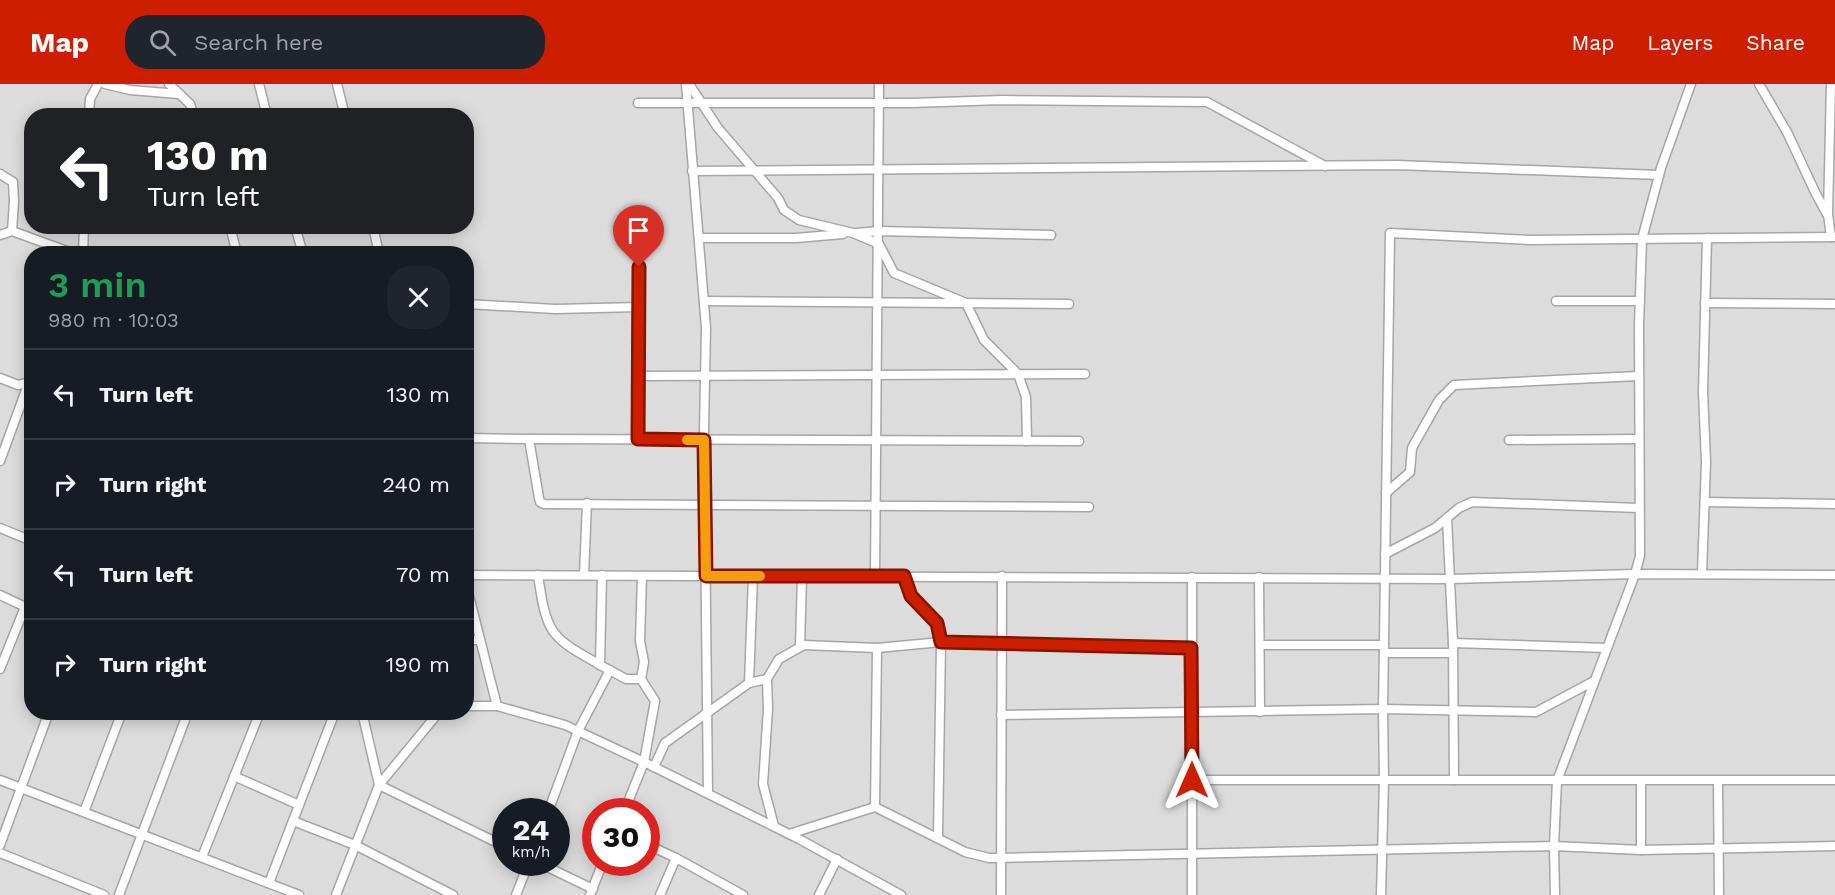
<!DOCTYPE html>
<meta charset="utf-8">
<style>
body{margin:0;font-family:"Work Sans",sans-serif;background:#20242c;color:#f1f3f6;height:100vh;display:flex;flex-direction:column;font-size:22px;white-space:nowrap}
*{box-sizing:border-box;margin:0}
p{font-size:20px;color:#9ea1a6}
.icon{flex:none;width:33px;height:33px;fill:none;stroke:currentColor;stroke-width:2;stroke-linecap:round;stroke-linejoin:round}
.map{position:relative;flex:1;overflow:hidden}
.sheet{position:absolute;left:24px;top:162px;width:450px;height:474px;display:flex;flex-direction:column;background:#171b24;border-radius:24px;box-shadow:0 3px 15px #0003}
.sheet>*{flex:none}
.guide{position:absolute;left:24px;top:24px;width:450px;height:126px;border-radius:24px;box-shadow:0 3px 15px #0003;background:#202124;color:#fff;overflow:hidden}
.speed{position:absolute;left:492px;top:714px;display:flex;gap:12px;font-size:30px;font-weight:700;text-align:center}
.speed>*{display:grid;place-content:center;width:78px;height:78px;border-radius:50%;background:#171b24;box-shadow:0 3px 15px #0003;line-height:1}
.speed small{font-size:15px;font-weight:400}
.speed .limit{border:9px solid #d22;background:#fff;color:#111}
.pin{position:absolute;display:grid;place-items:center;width:51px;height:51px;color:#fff;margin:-62px -26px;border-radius:50% 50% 50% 0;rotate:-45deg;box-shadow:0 0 6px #0007}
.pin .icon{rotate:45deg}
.me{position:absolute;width:66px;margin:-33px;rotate:0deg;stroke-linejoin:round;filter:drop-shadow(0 0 4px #0008)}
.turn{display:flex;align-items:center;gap:21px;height:126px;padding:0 24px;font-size:27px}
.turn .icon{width:78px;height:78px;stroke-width:2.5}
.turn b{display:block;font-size:42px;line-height:51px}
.round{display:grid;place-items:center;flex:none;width:63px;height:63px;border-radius:24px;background:#20242c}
.summary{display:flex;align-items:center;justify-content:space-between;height:102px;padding:0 24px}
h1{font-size:36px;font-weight:600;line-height:45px;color:#1e9e55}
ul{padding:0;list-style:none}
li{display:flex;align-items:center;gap:18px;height:90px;padding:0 24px;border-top:2px solid #363941}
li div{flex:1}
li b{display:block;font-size:22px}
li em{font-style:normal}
header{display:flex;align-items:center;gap:36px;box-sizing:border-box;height:84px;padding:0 30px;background:#cd1f00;color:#fff}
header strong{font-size:28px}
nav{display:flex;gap:33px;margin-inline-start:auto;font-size:21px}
.search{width:420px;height:54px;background:#20242c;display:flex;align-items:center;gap:15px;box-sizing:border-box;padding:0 21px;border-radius:24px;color:#9ea1a6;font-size:22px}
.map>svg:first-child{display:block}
</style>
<header>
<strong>Map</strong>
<div class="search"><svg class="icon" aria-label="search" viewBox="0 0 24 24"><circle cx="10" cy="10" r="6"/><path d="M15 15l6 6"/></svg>Search here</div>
<nav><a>Map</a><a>Layers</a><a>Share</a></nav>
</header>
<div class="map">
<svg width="1835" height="811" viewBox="0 0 1835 811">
<rect width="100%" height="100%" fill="#f0eee4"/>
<path fill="#dddcdc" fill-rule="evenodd" d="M0,0H1835V811H0ZM32,32H466V142H32ZM32,170H466V628H32ZM506,728H556V778H506ZM596,728H646V778H596Z"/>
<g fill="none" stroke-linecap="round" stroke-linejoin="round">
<g stroke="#a6a6a6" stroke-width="11">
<g id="minor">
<path d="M105,0L130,6L179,10"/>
<path d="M169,0L190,20L194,32"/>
<path d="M259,0L267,32"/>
<path d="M337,0L345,32"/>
<path d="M686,0L706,244L704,346L708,709"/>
<path d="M689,0L718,44L778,114L784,126L799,136L853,149L879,160L894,189L966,219L984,256L1018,290L1026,313L1027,357"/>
<path d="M1759,0L1787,48L1815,108L1827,130"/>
<path d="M1831,0L1828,130L1831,153"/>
<path d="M638,19H911L1002,16L1207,18L1325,82"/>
<path d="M89,32L90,15L98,0"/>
<path d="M692,87L1397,81L1659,91"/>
<path d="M0,90L13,98L14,118L12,147"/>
<path d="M230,142L237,170"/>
<path d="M295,142L303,170"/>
<path d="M373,142L379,170"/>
<path d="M856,149L879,147L1051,151"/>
<path d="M0,151L12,147L75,170"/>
<path d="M699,154H796L843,150"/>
<path d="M83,170L84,142"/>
<path d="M704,217L1069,220"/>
<path d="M1556,217H1640"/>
<path d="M1705,219L1835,220"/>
<path d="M466,220L555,225L639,223"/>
<path d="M639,292L1085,290"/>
<path d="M0,294L18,301L32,298"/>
<path d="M466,354L529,355L539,414L540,418L544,420L1089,423"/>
<path d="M529,355L1079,357"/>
<path d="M638,355L639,183"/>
<path d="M1509,356L1638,355"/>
<path d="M0,377L29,298"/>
<path d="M1386,409L1410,388L1412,364L1439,316L1454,301L1638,292"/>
<path d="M1705,418L1835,420"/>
<path d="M1447,434L1453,559L1454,696"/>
<path d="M0,444L32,457"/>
<path d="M1385,470L1435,444L1459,424L1472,418L1639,424"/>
<path d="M1702,490L1706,378L1703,308L1707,154"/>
<path d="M466,491L1450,495L1635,490L1835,491"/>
<path d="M538,491C541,509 543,532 553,547C563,562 586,572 600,581"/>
<path d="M584,491L587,419"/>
<path d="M602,491L600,581L626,595H641"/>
<path d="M875,492L879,0"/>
<path d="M905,492L911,512L937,539L941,558L938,754"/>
<path d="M1192,493V811"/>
<path d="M1259,493L1260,628"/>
<path d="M466,500L497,622L565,641L644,678L799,755L901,811"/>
<path d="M0,511L32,526"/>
<path d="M466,556H480"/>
<path d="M1453,559L1607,564"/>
<path d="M1260,561H1384"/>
<path d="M800,563L802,492"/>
<path d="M877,564L875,723L965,768L989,774L1554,762L1641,766L1835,762"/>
<path d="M1384,569H1452"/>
<path d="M0,585L25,523"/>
<path d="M749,599L753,492"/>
<path d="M466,622H497"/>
<path d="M362,628L379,701L506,763"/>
<path d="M1001,631L1383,625L1536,628L1594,597"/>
<path d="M654,683L665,659L749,599L767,595"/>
<path d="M234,692L299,721"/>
<path d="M0,696L299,811"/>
<path d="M1183,696H1835"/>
<path d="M1641,697V766"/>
<path d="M1718,697L1719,811"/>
<path d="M84,728L122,628"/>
<path d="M548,728L578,647L610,586"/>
<path d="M624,728L644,678L655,617L641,595L644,578L640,557L642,492"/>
<path d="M293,737L355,761L453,811"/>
<path d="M774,742L763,700L768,625L767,595L779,575L804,561L877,564L941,558L1191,564"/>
<path d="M789,750L875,723"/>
<path d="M646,760L676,774L743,811"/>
<path d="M0,761L49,628"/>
<path d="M0,769L104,811"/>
<path d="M202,773L260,628"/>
<path d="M537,778L593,805"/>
<path d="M269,799L335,628"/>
<path d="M119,811L188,628"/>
<path d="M336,811L379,701L439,628"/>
<path d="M516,811L529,778"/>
<path d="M590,811L603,778"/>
<path d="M660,811L676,774"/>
<path d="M819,811L837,775"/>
<path d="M1001,811L1002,492"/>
<path d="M1381,811L1384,696L1383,625L1390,149L1530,156L1835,153"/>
<path d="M1555,811L1554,762L1557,697L1635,490L1640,472L1639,241L1642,155L1661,84L1691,0"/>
</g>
</g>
<use href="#minor" stroke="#fff" stroke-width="8"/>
</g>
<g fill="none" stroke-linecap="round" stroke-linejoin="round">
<g stroke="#851400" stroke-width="15">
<path id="route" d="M639,183L638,355L704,356L706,492H904L911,512L937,539L941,558L1191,564L1192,696"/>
</g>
<use href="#route" stroke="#cd1f00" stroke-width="10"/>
<path stroke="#f59e0b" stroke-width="10" d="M687,356H704L706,492H760"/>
</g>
</svg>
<div class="speed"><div>24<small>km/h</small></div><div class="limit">30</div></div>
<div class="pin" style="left:639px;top:183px;background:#d93025"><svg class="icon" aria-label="arrive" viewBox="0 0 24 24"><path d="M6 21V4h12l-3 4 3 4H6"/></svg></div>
<svg class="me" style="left:1192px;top:696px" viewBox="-20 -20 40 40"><path d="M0-17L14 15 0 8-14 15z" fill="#cd1f00" stroke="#fff" stroke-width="4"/></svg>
<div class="guide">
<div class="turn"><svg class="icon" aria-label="left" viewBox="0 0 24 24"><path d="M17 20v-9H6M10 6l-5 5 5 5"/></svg><div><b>130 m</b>Turn left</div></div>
</div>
<section class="sheet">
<div class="summary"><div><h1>3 min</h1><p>980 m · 10:03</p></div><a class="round"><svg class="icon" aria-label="close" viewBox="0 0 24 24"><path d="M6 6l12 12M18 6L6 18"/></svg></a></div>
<ul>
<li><svg class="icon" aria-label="left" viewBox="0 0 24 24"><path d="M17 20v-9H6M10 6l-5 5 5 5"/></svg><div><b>Turn left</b></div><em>130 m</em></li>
<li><svg class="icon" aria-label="right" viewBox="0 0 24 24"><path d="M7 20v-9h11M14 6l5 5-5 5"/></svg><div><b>Turn right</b></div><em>240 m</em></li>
<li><svg class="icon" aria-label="left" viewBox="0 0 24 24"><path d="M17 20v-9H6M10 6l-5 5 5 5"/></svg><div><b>Turn left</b></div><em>70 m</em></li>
<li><svg class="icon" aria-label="right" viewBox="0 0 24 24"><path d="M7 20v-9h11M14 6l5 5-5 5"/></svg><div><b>Turn right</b></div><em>190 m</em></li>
</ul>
</section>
</div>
